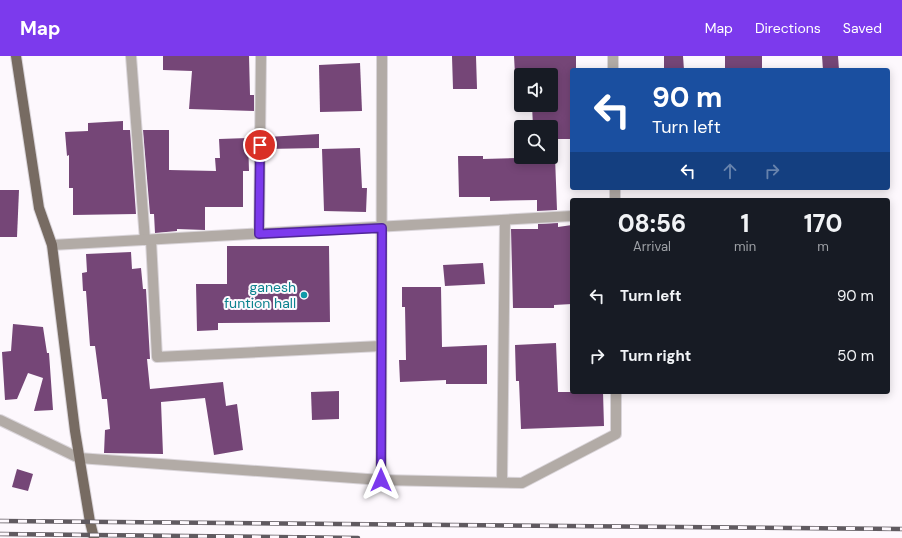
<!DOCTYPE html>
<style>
body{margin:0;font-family:"DM Sans",sans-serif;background:#20242c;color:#f1f3f6;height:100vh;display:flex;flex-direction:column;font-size:15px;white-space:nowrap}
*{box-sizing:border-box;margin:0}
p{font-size:13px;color:#9ea1a6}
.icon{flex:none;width:22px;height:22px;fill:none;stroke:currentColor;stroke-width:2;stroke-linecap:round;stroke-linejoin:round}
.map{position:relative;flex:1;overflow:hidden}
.side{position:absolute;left:570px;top:142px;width:320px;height:196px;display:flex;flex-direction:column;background:#171b24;border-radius:4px;box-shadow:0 2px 10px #0003}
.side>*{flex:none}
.top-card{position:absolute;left:570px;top:12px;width:320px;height:122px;border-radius:4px;box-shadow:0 2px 10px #0003;background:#1a4fa0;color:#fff;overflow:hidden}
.buttons{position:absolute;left:514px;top:12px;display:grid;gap:8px}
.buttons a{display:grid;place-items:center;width:44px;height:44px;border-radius:4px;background:#171b24;box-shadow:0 2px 10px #0003;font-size:20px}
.pin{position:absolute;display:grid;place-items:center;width:34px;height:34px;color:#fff;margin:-17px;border:2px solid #fff;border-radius:50%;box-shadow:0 1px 4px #0007}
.me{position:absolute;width:44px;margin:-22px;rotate:0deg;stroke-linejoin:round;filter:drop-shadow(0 0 3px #0008)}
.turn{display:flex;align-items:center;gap:14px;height:84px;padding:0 16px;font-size:18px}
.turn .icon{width:52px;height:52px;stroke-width:2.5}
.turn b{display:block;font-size:28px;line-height:34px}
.lanes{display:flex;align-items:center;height:38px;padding:0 16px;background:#0003;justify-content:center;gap:20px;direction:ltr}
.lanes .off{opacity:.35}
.eta{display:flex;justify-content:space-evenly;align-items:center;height:68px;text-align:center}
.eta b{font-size:24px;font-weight:800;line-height:28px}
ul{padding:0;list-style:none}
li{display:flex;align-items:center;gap:12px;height:60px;padding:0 16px}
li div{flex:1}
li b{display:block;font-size:15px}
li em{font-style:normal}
header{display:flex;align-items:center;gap:24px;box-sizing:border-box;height:56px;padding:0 20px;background:#7c3aed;color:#fff}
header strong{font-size:19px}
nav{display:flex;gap:22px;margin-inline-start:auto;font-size:14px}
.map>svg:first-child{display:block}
</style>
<header>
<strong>Map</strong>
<nav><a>Map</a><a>Directions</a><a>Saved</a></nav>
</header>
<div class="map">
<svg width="902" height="482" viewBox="0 0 902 482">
<rect width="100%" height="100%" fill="#fdf8fd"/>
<g fill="#754677">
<path d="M163,0H249L250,39H254V55L189,53L192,15L163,14Z"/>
<path d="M452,0H476L477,33H453Z"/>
<path d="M514,0H576V14H572V83H551V71H533L532,49H551V19H515Z"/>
<path d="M664,0H683L684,14H664Z"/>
<rect x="725" y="0" width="37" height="14"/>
<path d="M822,0H838L839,14H823Z"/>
<path d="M360,7L362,55L320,56L319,9Z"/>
<path d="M123,65V74H130L136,158L73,159V132H69V99L67,100L65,76L88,75V67Z"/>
<path d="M143,74H169V114L216,115L215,102H220L219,83L248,82L249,115H243V151H205V174L177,173V175L155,177L154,158H150Z"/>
<path d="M319,78V92L267,93V81Z"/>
<path d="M360,92L362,132H367L366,156L324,155L322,93Z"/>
<path d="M458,100H483V103L555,101L557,154L537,155V144L490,145V141H459Z"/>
<path d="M0,134H19L17,181H0Z"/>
<path d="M558,167V171L572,169V248L554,249V252H513L511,173H538V168Z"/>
<path d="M227,190H329L330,266L218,267V274L197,275L196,228H227Z"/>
<path d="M131,196L132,213L141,212L143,233H146L150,303H147L150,333L223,326L226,350L237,348L243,394L214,399L205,342L161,346L163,398L104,397L105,374L110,373L107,343H102L95,290H90L86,235H83L82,217L87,216L86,198Z"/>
<path d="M483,207L485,228L445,230L443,209Z"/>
<path d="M402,231H441L442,291L487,289V328H446V324L400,326L399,304H406L405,251H402Z"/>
<path d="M13,268L43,271L47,297H49L53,354L34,355L43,322L28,317L17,343L5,344L2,296L11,295Z"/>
<path d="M556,287L558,336H603L604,370L521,373L519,325H516L515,289Z"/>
<path d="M339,335V363L312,364L311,336Z"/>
<path d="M17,413L33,418L28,435L12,431Z"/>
</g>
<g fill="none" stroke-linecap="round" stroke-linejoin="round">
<g stroke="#dad5da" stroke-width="12">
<g id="minor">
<path d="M131,0L145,184"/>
<path d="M613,0V14"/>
<path d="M615,132V144"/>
<path d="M259,178L261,0"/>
<path d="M151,184L157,301L381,290"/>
<path d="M52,189L572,160"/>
<path d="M0,364L79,402L381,424L522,427L616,378V336"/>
<path d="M381,424L382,0"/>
<path d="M502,426L505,164"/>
</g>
</g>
<g stroke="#dad5da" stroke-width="12">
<path id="major" d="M16,0L39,152L52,189L75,375L90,466L94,482"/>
</g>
<use href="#minor" stroke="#b2aba6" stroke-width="10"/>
<use href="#major" stroke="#776b62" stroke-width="10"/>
<g stroke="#605a60" stroke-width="4.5">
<g id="rail">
<path d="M0,465L902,473"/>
<path d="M0,478L358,482"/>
</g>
</g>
<use href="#rail" stroke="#fdf8fd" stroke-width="3" stroke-dasharray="9" stroke-linecap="butt"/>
</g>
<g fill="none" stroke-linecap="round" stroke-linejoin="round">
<g stroke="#51269a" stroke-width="10">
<path id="route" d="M260,89L259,178L382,172L381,424"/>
</g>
<use href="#route" stroke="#7c3aed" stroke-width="7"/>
</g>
<circle fill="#0f9aa8" stroke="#fdf8fd" stroke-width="1.5" cx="304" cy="239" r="4"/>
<g text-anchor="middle" stroke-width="4" stroke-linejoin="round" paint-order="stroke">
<g font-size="14" fill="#0d838f" stroke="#fdf8fd" text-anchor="end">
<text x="296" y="236">ganesh<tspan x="296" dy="16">funtion hall</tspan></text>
</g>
</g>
</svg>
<div class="buttons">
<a><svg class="icon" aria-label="sound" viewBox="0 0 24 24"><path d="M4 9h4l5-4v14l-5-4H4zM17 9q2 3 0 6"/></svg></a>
<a><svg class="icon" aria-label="search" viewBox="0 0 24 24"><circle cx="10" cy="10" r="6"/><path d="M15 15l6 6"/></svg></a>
</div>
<div class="pin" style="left:260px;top:89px;background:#d93025"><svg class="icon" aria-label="arrive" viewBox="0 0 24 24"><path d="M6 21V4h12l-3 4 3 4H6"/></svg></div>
<svg class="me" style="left:381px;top:424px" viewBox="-20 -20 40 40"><path d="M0-17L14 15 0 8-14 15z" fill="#7c3aed" stroke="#fff" stroke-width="4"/></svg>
<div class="top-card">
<div class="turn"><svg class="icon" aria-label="left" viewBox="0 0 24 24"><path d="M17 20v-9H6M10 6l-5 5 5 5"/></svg><div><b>90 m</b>Turn left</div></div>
<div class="lanes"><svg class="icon" aria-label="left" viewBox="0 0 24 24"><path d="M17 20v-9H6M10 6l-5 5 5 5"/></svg><svg class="icon off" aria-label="ahead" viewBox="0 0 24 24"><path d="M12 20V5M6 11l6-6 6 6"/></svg><svg class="icon off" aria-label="right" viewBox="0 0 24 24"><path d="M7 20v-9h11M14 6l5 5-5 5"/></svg></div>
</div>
<section class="side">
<div class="eta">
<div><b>08:56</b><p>Arrival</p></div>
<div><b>1</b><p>min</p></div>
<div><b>170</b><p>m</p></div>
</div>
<ul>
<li><svg class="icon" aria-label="left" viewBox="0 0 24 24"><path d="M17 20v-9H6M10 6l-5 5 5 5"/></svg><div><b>Turn left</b></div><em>90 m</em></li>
<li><svg class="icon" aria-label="right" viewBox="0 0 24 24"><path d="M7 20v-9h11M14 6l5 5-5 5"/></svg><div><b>Turn right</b></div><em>50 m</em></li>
</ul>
</section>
</div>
